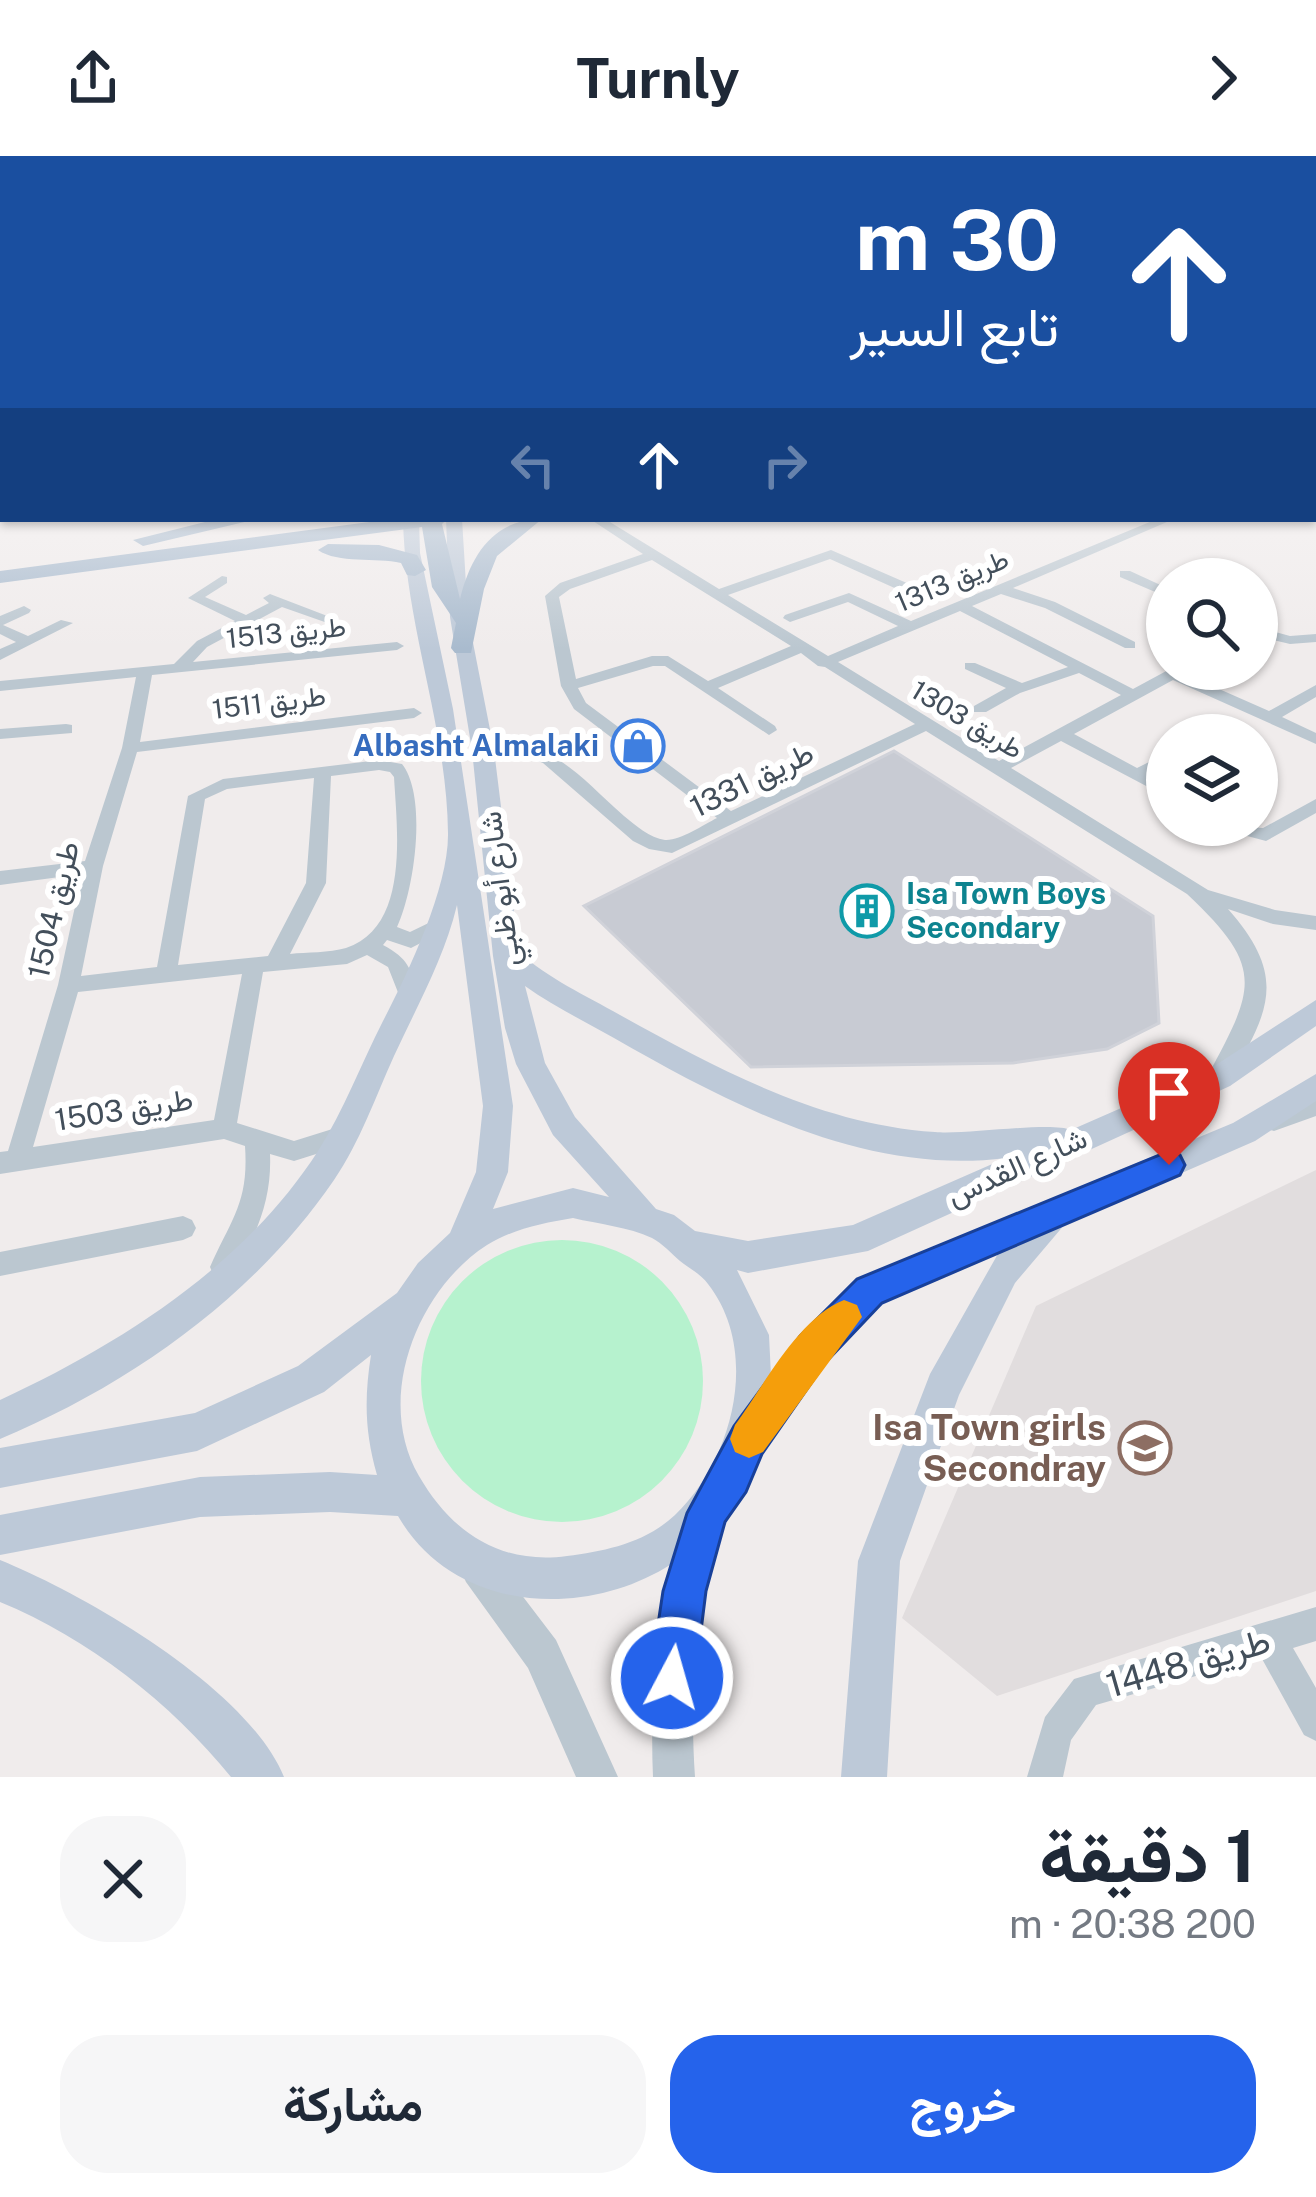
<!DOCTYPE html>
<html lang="ar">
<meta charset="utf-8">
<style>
body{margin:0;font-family:"Public Sans",Vazirmatn,sans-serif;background:#f6f6f7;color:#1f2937;direction:rtl;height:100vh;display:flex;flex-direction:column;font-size:45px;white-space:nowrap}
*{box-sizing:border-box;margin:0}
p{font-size:39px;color:#747a83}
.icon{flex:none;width:66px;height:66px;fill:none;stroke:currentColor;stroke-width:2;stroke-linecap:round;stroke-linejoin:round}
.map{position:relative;height:1621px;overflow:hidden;direction:ltr}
.drawer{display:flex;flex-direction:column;background:#fff;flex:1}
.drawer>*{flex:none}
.top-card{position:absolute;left:0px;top:0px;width:1317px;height:366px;box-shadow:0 3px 9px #0004;direction:rtl;background:#1a4fa0;color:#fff;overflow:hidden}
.tools{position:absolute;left:1146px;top:402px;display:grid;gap:24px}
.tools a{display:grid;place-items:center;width:132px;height:132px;border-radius:50%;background:#fff;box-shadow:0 3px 9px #0004;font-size:60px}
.pin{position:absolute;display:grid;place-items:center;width:102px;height:102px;color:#fff;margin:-123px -51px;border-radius:50% 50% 50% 0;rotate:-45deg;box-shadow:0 0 12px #0007}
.pin .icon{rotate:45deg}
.me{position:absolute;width:132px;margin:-66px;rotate:6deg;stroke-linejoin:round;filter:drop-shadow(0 0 9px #0008)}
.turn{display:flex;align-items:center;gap:42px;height:252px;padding:0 60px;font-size:54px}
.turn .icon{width:156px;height:156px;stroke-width:2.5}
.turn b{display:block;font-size:84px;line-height:102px}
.lanes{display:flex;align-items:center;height:114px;padding:0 60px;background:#0003;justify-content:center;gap:60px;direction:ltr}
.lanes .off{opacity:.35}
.round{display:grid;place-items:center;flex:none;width:126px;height:126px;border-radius:48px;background:#f6f6f7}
.summary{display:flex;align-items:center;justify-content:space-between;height:204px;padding:0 60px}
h1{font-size:72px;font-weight:700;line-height:90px}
.action{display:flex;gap:24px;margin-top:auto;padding:24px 60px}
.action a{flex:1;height:138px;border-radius:48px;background:#2563eb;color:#fff;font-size:48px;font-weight:700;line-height:138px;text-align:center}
.action a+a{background:#f6f6f7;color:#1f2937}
header{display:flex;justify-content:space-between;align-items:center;height:156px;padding:0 60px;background:#fff;font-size:54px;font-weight:700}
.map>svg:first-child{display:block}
</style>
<header><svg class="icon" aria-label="forward" viewBox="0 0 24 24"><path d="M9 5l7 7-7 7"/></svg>Turnly<svg class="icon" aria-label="share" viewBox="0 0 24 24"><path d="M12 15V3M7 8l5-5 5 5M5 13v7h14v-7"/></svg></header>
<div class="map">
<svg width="1316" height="1621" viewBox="0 0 1316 1621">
<rect width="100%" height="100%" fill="#f0ecec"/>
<path fill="#e1ddde" d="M1316,1014V1435L997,1540L902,1462L1036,1150Z"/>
<circle fill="#b6f2ce" cx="562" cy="1225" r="141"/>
<path fill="#c8cbd3" stroke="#d0d2d9" stroke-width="3" d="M894,595L1153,760L1159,867L1107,893L1013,907L751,911L584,750Z"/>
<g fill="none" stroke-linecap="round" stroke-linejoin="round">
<g fill="#bbc7d0" fill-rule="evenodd">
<rect x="1314" y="302" width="2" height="7"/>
<rect x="0" y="308" width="3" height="6"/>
<path d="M1316,326V334L1314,335V327Z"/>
<path d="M590,363H605L719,433L831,394L909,428V434H899L830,403L728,439L828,500L898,470L848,446L790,466L783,462L785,459L849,437L911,465L1157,363H1174L1013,432L1055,446L1135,486V492H1125L1045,452L1001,438L972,450L1133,533L1170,513H1190L1185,518L1269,555L1316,529V541L1282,561L1316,577V588L1173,524L1074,578L1137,612L1167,597V609L1149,619L1167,629V641L1061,585L1011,612L1208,734L1275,754L1316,760V774L1273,768L1228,753C1289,822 1269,856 1227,928L1219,930L1211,928L1207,921C1255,832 1266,812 1187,738L926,575L672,697L649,693L633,685L543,607L525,600L477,598V590C550,578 575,617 624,660C635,669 650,682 665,684C680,685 703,669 717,662L574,553L561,530L545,440L560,427L643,398ZM652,404L791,490L708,525L668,500H652L576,523L559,441L570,433ZM960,455L1068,511L1022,527L975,507H965V513L1006,532L974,550V556H986L1020,537L1079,517L1121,539L999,605L838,506ZM801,497L818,510L825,511L915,568L731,655L586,547L578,532L653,510H665L769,579L777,574L775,570L718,532Z"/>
<path d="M1120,415H1130L1167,432V441L1120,421Z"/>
<path d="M222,420L227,421V427L205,441L246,459L269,447L263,442L270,438L343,466L336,470L282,451L207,491L193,506L397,486L404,490L397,494L152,519L140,586L414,552L422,557L414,562L137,596L103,710L81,820L157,811L188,640L223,623L379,604L402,608C428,641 414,735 397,771L410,776L439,762L449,769L446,774L411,792L387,784L383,789C409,803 409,811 420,838L417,844H401L388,811L367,799L347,808L263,816L237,967L294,985L342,970L351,973L354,980L351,987L294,1005L270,998C272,1044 256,1081 232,1120L223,1123L214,1120L210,1111C231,1063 249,1047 245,990L224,983L0,1018V996L8,995L58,829L82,718L0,729V715L85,705L122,592L136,521L0,535V525L174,508L197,485L235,465L188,442ZM379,614L390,616L394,621C397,674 410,771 346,792C329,797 307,796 290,798L326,727L331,620ZM314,622L306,727L268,800L178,809L205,643L227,633ZM242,818L214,964L33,991L78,836Z"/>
<path d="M24,450L31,454L29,457L3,469L28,480L61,464L73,467L0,504V493L16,486L0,478V460Z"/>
<path d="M1257,471L1290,480L1316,478V486L1290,488L1257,480Z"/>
<path d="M66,568L72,569V577L0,583V573Z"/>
<path d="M1209,572L1215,573L1216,579H1198Z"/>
<path d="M1316,643V657L1266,685L1221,673L1218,669L1263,672Z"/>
<path d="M183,1060L192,1064L196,1072L192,1080L183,1084L0,1120V1096Z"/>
<path d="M1316,1451V1485L1293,1492L1316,1532V1585L1304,1579L1261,1501L1096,1549L1071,1584L1063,1621H1027L1045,1561L1074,1523Z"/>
</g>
<g fill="#bbc7d0" fill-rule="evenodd">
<path d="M1316,937V960L1274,975L1264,972L1260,964L1264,956Z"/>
<path d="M705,1345L718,1350C725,1369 716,1385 711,1405C694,1476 690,1548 695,1621H653C649,1532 660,1448 687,1363L692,1350Z"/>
<path d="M479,1394L492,1400L556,1484L618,1621H576L528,1512L466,1426L460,1413L466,1400Z"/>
</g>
<g fill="#bdc9d8" fill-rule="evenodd">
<path d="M403,363H419L420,397L453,553L513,950L508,1016L493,1053L573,1032L609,1041L553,979L516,908L505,872L493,800L472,594L450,461L446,363H462L468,461L494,594L519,796C549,823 585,839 620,859C720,914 819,968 935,976C966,979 1052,965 1071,974L1208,914L1316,844V870L1230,930L868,1095L748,1117L737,1114L769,1179L771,1220L800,1180L858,1123L1233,967L1316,918V945L1255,985L1065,1068L1015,1127L959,1239L900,1405L887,1621H841L858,1405L930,1218L999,1096L882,1147L826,1206L768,1290L760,1293C749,1328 730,1361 704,1387C694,1397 678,1404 665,1412C579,1463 453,1455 398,1360L330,1356L200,1361L0,1399V1359L200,1321L330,1316L377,1319C365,1277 364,1243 371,1199L324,1236L197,1295L0,1332V1292L195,1257L298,1210L397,1137L418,1107L450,1077L476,1016L483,950L457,749C444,803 417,850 394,900C375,942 360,986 334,1024C254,1141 130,1229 0,1283V1244C121,1188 245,1109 318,995C344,954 361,908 383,865C408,817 449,731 448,677C447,571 405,469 403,363ZM525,830C553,850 584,865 614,882C731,949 866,1020 1006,1002L853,1069L748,1085L695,1075L674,1059L656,1053L575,961L545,907ZM573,1062C598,1068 629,1071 652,1082C662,1087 672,1098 680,1105C689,1112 702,1119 708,1128C761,1196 733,1304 675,1359C645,1387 606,1395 567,1400C501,1409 452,1377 419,1320C374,1243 417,1134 487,1089C513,1073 543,1067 573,1062Z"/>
<path d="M0,1404C86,1439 248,1532 284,1621H231C171,1547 88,1482 0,1446Z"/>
</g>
<g fill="#a9bbce" fill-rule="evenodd">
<path d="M217,363H257L143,390L133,384Z"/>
<path d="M392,363H447L442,368L460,443C471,398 494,363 542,363L497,400L484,433L471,497H455L451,492L456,467L432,431L422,371L0,427V415Z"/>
<path d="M379,389L417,399L426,414L415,420L407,419L401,407C376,401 338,408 318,394L328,388Z"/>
</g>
</g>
<linearGradient id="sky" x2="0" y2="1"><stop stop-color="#7ec2ec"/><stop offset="0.54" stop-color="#f8f6f6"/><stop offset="1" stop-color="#f8f6f6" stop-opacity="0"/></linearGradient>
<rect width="1316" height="493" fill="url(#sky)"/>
<path fill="#2563eb" stroke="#184099" stroke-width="3" d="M1169,995L1180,999L1185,1009L1180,1019L882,1147L826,1206L762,1298L746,1336L725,1366L706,1435L695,1522L688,1538L672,1545L656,1538L650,1522L663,1435L687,1357L734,1270L800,1180L857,1123Z"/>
<path fill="#f59e0b" d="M844,1144L857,1149L862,1161L763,1296L749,1302L735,1296L730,1283L735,1269C764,1230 797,1163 844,1144Z"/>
<defs>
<g id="shop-ring" transform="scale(2.7)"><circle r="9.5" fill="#fff" stroke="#3f7fe0" stroke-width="1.5"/><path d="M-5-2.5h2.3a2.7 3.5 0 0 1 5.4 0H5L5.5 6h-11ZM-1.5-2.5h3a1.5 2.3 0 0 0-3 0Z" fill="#3f7fe0"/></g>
<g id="building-ring" transform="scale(2.7)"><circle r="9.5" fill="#fff" stroke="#0f9aa8" stroke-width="1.5"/><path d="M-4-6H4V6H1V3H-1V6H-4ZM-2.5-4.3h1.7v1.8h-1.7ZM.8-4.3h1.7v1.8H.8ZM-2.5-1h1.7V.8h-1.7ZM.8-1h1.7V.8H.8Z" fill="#0f9aa8"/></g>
<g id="school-ring" transform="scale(2.7)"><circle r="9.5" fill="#fff" stroke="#8d6e63" stroke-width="1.5"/><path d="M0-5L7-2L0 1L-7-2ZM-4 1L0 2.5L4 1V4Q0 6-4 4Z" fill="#8d6e63"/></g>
</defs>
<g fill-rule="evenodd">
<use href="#shop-ring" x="638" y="590"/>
<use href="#building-ring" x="867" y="755"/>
<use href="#school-ring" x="1145" y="1292"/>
</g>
<g text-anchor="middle" stroke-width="12" stroke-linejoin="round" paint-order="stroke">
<g font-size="27" fill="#434f5b" stroke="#fff">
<text transform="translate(952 425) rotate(-23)" y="9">طريق 1313</text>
<text transform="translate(286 477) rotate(-6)" y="9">طريق 1513</text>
<text transform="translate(269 547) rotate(-7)" y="9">طريق 1511</text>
<text transform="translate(967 564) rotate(31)" y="9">طريق 1303</text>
</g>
<g font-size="30" font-weight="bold" fill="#366cbe" stroke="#fff" text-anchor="end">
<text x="599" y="600">Albasht Almalaki</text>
</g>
<g font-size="30" fill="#434f5b" stroke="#fff">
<text transform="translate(752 624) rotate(-26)" y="10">طريق 1331</text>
<text transform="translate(500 733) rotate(-97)" y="10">شارع أبو ظبي</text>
<text transform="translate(54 754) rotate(-77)" y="10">طريق 1504</text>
<text transform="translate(124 954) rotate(-9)" y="10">طريق 1503</text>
<text transform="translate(1017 1011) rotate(-24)" y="10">شارع القدس</text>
</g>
<g font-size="30" font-weight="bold" fill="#0d838f" stroke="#fff" text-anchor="start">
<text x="906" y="748">Isa Town Boys<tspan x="906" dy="34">Secondary</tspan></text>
</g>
<g font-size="36" font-weight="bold" fill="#785e54" stroke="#fff" text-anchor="end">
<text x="1106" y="1284">Isa Town girls<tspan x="1106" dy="41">Secondray</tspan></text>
</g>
<g font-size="36" fill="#434f5b" stroke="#fff">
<text transform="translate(1188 1506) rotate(-16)" y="13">طريق 1448</text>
</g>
</g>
</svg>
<div class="tools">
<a><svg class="icon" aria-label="search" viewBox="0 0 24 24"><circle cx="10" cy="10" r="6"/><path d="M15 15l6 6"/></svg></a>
<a><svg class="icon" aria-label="layers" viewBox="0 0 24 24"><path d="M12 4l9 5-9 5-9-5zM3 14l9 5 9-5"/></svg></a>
</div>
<div class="pin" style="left:1169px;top:1009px;background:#d93025"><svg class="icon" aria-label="arrive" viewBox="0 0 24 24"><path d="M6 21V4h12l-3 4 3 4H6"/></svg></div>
<svg class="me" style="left:672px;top:1522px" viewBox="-20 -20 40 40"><circle r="17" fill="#2563eb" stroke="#fff" stroke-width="3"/><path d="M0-11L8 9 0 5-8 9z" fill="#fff"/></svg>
<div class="top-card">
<div class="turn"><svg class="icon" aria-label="ahead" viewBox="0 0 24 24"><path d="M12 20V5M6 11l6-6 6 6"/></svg><div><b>30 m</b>تابع السير</div></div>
<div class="lanes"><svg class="icon off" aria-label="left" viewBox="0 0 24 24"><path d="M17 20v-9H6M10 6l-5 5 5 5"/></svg><svg class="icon" aria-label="ahead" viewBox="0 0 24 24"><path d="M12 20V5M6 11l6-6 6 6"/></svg><svg class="icon off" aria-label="right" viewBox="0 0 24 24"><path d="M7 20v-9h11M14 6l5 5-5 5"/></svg></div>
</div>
</div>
<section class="drawer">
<div class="summary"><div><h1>1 دقيقة</h1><p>200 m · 20:38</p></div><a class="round"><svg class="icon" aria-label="close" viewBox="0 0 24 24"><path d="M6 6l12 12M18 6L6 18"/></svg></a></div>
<div class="action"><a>خروج</a><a>مشاركة</a></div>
</section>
